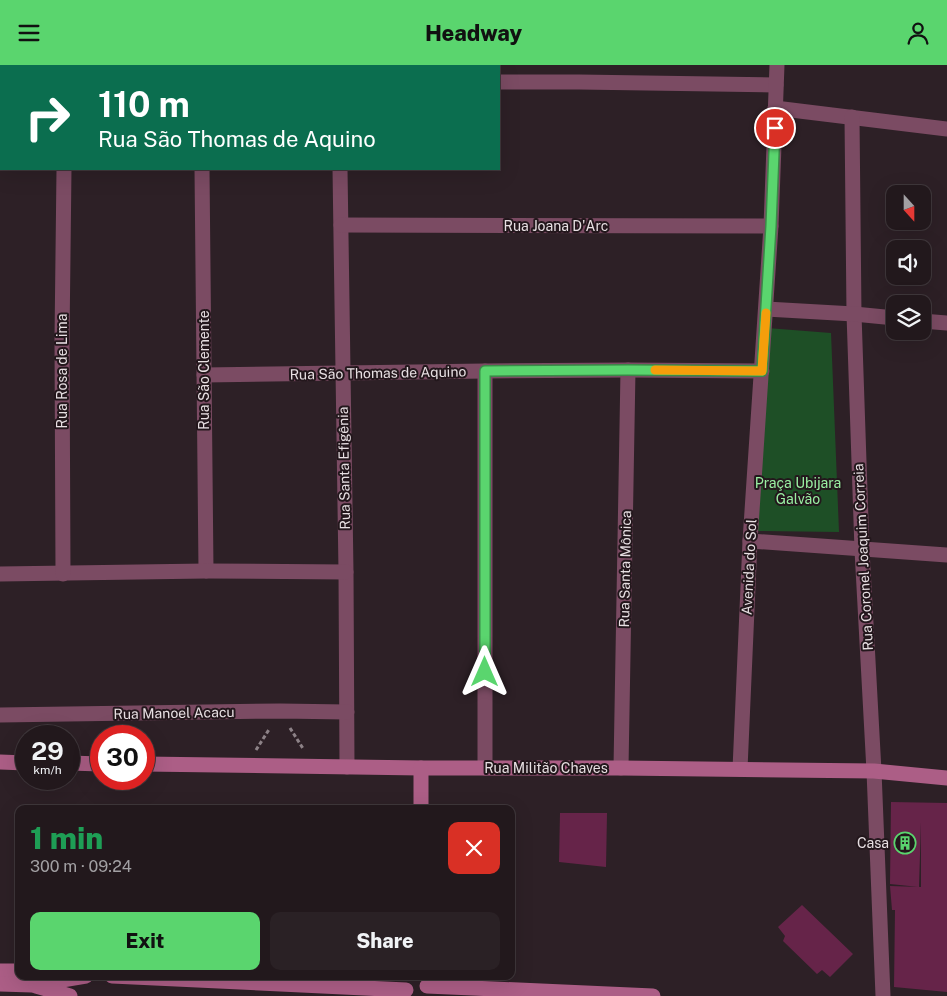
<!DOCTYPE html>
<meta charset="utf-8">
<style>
body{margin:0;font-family:"Public Sans",sans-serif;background:#2a2125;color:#f1f3f6;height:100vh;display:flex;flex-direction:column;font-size:19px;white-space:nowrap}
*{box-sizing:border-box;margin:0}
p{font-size:16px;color:#a2a0a3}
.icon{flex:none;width:28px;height:28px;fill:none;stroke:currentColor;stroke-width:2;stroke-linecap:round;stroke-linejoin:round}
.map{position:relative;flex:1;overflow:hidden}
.details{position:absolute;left:15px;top:740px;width:500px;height:175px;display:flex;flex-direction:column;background:#22181c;border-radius:10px;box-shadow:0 5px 20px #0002,0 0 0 1px #3f373b}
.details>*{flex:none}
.banner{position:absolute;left:0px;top:0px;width:500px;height:105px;box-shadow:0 5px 20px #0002,0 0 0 1px #3f373b;background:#0b6e4f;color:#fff;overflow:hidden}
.needle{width:32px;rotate:159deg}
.tools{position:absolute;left:886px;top:120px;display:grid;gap:10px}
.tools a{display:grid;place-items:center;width:45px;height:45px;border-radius:10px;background:#22181c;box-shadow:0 5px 20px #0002,0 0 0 1px #3f373b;font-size:25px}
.speed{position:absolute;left:15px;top:660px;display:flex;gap:10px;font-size:25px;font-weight:700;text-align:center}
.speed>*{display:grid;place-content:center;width:65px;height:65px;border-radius:50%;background:#22181c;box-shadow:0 5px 20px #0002,0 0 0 1px #3f373b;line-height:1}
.speed small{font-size:12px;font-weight:400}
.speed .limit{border:8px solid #d22;background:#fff;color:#111}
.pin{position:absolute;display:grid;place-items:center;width:42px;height:42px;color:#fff;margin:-21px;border:2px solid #fff;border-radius:50%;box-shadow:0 1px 5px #0007}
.me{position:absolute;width:55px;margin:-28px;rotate:0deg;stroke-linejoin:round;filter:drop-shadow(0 0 4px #0008)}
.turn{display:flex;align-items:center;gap:18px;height:105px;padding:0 15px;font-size:22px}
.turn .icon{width:65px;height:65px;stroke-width:2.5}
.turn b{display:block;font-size:35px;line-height:42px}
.round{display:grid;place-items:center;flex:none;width:52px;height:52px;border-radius:10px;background:#2a2125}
.overview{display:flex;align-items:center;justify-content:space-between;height:85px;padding:0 15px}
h1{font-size:30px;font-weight:800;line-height:38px;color:#1e9e55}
.button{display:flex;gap:10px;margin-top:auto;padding:10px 15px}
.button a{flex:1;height:58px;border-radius:10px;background:#5ad56e;color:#111;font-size:20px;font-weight:800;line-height:58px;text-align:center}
.button a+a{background:#2a2125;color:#f1f3f6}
header{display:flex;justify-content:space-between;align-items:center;height:65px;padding:0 15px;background:#5ad56e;color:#111;font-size:22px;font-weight:800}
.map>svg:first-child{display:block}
</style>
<header><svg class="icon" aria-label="menu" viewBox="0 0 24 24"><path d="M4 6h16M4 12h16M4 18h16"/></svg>Headway<svg class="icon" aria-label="person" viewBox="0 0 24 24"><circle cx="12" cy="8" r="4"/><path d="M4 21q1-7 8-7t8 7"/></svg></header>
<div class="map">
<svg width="947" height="931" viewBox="0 0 947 931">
<rect width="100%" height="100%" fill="#2d2026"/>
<path fill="#1e4f26" d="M767,263L831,268L839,467L756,466Z"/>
<g fill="#662449">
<path d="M891,737L947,738V927L894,922L895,845H892L890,821L921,822V757L919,822L890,819Z"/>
<path d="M560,748H607L606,802L559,797Z"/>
<path d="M802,840L853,889L830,912L822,905L817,909L783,876L785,871L778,862Z"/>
</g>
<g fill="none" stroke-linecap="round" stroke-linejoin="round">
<g stroke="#8d8287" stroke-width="3" stroke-dasharray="4 2.5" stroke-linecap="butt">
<path d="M290,663L304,685"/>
<path d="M256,685L270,663"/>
</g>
<g stroke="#7b4b63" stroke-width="15">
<path d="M201,0V1"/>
<path d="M340,1V0"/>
<path d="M499,17H579L776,20"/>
<path d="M775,43L947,64"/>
<path d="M0,51H1"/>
<path d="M852,52L854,249L862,485L874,706L883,931"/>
<path d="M202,104L206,506"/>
<path d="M340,104L346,507L347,702"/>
<path d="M341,160L771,161"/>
<path d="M766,244L854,249L895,253"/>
<path d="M922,256L947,258"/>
<path d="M485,306V703"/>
<path d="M204,310L485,306L628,305L762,306"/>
<path d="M750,476L947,490"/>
<path d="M0,509L206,506L346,507"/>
<path d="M63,509L62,274L64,104"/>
<path d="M0,650L280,646L347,647"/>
<path d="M621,703L628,305"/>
<path d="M740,704L750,476L771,161L777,0"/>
</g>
<g stroke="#ac5e86" stroke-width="15">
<path d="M0,697L26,698"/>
<path d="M69,698L101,699"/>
<path d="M144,699L421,703H621L874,706L947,713"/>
<path d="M421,744V703"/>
<path d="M0,906H19"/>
<path d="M112,911L406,925"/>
<path d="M0,919L32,920L86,911"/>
<path d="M36,921L70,931"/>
<path d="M427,921L653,931"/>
</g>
</g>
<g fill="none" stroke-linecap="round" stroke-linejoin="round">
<g stroke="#3a8a48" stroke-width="12">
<path id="route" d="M485,607V306L628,305L762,306L771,161L775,63"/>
</g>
<use href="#route" stroke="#5ad56e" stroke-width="9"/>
<path stroke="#f59e0b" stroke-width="9" d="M655,305L762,306L766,248"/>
</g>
<defs>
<g id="building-ring" transform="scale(1.125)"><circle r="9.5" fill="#23171c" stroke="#5ad56e" stroke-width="1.5"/><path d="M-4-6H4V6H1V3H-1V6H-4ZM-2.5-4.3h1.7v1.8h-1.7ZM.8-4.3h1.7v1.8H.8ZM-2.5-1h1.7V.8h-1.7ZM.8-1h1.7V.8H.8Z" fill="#5ad56e"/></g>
</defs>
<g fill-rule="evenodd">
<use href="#building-ring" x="905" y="778"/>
</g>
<g text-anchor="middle" stroke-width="4" stroke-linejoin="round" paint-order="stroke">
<g font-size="14" fill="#e7dfe2" stroke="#23171c">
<text x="556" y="166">Rua Joana D'Arc</text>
<text transform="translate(204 305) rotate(-90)" y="5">Rua São Clemente</text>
<text transform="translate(62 306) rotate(-90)" y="5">Rua Rosa de Lima</text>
<text transform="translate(378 308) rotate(-1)" y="5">Rua São Thomas de Aquino</text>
<text transform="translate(344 403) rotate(-91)" y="5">Rua Santa Efigênia</text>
<text transform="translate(863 492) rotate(-93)" y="5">Rua Coronel Joaquim Correia</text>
<text transform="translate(749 502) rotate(-87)" y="5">Avenida do Sol</text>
<text transform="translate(625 504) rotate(-89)" y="5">Rua Santa Mônica</text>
<text transform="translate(174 648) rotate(-1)" y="5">Rua Manoel Acacu</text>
<text x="546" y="708">Rua Militão Chaves</text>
</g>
<g font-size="14" fill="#99efa2" stroke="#23171c">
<text x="798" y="423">Praça Ubijara<tspan x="798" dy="16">Galvão</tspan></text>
</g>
<g font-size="14" fill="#e7dfe2" stroke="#23171c" text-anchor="end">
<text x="889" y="783">Casa</text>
</g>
</g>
</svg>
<div class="tools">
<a><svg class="needle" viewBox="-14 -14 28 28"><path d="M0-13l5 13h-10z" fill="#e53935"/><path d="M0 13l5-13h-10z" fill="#a2a0a3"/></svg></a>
<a><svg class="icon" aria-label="sound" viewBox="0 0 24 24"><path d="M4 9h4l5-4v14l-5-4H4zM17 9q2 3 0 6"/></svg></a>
<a><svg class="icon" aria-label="layers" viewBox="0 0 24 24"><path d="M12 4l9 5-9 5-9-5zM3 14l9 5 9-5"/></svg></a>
</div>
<div class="speed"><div>29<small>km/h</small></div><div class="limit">30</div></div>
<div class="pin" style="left:775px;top:63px;background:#d93025"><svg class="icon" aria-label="arrive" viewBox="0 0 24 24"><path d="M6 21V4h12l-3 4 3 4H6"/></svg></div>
<svg class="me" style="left:485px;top:607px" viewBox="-20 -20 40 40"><path d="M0-17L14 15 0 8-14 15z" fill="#5ad56e" stroke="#fff" stroke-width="4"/></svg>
<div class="banner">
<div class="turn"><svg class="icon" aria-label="right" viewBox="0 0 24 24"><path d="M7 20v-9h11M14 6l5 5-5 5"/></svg><div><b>110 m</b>Rua São Thomas de Aquino</div></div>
</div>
<section class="details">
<div class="overview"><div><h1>1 min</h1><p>300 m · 09:24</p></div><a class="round" style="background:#d93025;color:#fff"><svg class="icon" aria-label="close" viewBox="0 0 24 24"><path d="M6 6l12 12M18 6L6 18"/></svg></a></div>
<div class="button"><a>Exit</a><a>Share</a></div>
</section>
</div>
